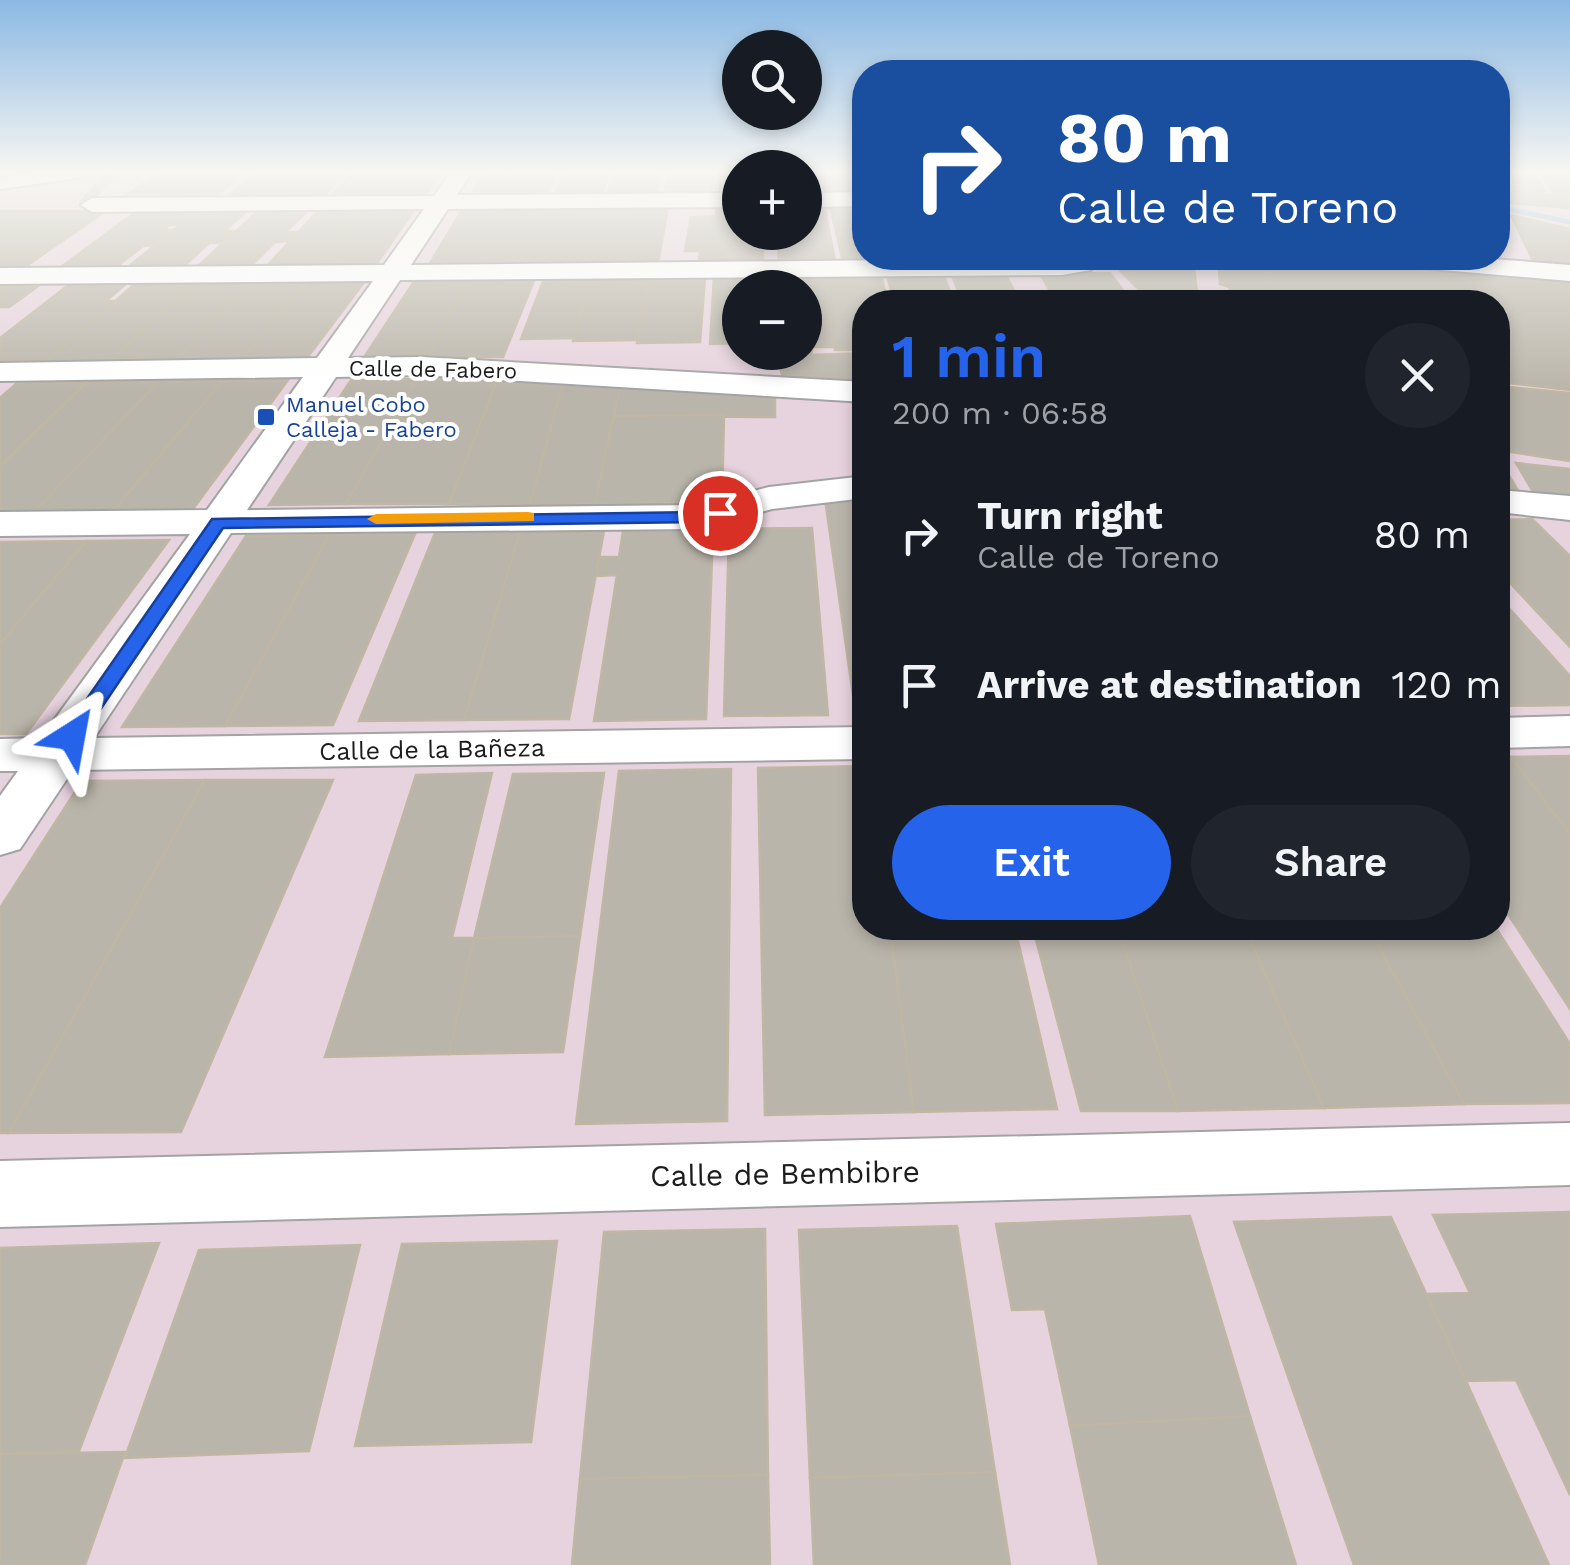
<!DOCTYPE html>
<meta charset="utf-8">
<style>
body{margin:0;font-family:"Work Sans",sans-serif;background:#20242c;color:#f1f3f6;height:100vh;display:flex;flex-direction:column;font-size:38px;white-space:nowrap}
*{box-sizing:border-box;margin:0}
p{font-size:32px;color:#9ea1a6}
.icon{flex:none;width:55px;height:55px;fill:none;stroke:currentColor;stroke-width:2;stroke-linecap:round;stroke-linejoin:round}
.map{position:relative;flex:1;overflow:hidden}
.sheet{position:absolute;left:852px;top:290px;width:658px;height:650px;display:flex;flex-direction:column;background:#171b24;border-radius:40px;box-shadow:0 5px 15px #0003}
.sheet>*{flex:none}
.top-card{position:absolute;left:852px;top:60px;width:658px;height:210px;border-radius:40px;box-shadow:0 5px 15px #0003;background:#1a4fa0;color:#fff;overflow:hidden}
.tools{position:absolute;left:722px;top:30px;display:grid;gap:20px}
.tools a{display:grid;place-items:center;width:100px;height:100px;border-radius:50%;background:#171b24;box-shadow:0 5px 15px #0003;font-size:50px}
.pin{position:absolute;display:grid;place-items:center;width:85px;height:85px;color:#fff;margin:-42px;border:5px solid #fff;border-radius:50%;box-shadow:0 2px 10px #0007}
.me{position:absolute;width:110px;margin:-55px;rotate:34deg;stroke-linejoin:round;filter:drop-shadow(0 0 8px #0008)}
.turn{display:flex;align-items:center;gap:35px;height:210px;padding:0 40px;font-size:45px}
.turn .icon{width:130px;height:130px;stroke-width:2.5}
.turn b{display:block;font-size:70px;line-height:85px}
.round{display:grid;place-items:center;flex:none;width:105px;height:105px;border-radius:52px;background:#20242c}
.headline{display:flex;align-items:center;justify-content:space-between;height:170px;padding:0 40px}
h1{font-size:60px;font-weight:600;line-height:75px;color:#2563eb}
.cta{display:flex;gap:20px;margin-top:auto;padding:20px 40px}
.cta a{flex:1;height:115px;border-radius:60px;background:#2563eb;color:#fff;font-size:40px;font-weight:600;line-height:115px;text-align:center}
.cta a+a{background:#20242c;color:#f1f3f6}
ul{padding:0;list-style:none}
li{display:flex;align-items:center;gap:30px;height:150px;padding:0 40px}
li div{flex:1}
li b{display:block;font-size:38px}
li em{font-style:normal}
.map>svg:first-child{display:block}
</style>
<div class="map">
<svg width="1570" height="1565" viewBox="0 0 1570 1565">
<rect width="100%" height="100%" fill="#edece1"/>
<path fill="#e7d3de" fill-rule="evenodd" d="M0,172H740V232H805V172H865V258H1498V172H1570V1565H0ZM740,288H805V352H740ZM865,302H1498V928H865Z"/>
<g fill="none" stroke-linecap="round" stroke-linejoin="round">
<path stroke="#a0c1dc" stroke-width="5" d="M1498,207L1570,222"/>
</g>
<g fill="#bab5aa" stroke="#bfb6a3" stroke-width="2.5">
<path d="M107,172H118L94,199L82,200Z"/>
<path d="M159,172H203L167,199L119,200Z"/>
<path d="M203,172H246L213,199H167Z"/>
<path d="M257,172H300L271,199H224Z"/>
<path d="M300,172H347L322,198L271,199Z"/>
<path d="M353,172H443L423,198H329Z"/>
<path d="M485,172H520L506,197H470Z"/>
<path d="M520,172H557L545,197H506Z"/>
<path d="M565,172H609L601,196H554Z"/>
<path d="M615,172H661L656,196H607Z"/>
<path d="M668,172H712L711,195H664Z"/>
<path d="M721,172H740V195H720Z"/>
<path d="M812,172H859L865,194L815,195Z"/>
<path d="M1498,172H1535L1545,191L1498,187Z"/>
<path d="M1540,172H1570V194L1553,192Z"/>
<path d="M1498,190L1570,196V208L1499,202Z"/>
<path d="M824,205L835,261H779L776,232H805V206Z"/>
<path d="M865,205V258H895L896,261L843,262L830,206Z"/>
<path d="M717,206H740V232H763V262H699L700,251H685L691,217L716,216Z"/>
<path d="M561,207L540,264L478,265L509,208Z"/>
<path d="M561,207H611L595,264H540Z"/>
<path d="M611,207H668L658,263L595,264Z"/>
<path d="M463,208H509L478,265H429Z"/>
<path d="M364,209H415L375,266H316Z"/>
<path d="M364,209L316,266L266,267L319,210Z"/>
<path d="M199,210H248L224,231H236L223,243H209L184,266L128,267Z"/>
<path d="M199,210L181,225H169L164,230H174L155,245L143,246L116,267H61L137,211Z"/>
<path d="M259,210H308L286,232H299L289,241L275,242L251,266L197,267Z"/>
<path d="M0,211H105L80,229H0Z"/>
<path d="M1511,215L1570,229V267L1534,263Z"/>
<path d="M0,229H80L49,250H0Z"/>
<path d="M0,250H49L22,269H0Z"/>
<path d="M1108,258H1193L1198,302L1143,301L1144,295Z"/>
<path d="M1218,258H1315L1570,281V390L1501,382L1498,371V302H1227L1230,287L1220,284Z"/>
<path d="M1110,273L1125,293L1052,294L1040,274Z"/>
<path d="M952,275H1006L1020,302H962Z"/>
<path d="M824,276L834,347H805V288H771V277Z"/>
<path d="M824,276H881L888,302H865V350H835Z"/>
<path d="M887,276H944L954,302H894Z"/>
<path d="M714,277H771V288H740V343L710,344Z"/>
<path d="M535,278L503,357H428L470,279Z"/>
<path d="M649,278L638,340L573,341L591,279Z"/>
<path d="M649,278H705L700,342L637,343Z"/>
<path d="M470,279L428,357L363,359L415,280Z"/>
<path d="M544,279H591L574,338L521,339Z"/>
<path d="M252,281H308L242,359H176Z"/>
<path d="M252,281L176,359L112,360L194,282Z"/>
<path d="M308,281H365L307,358L242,359Z"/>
<path d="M128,282L106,301H116L47,361H0V338L71,283Z"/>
<path d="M137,282H194L112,360L47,361Z"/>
<path d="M0,287H37L9,307H0Z"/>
<path d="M812,351L811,355L865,353V385L783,380L777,352Z"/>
<path d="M498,378L449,504H346L417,379Z"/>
<path d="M498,378L563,383L530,505L449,504Z"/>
<path d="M417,379L346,504L269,505L351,380Z"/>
<path d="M223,380H288L193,509L114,510Z"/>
<path d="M223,380L114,510L35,511L159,381Z"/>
<path d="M159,381L35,511H0V466L87,382Z"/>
<path d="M87,382L0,466V398L17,383Z"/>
<path d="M563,383L620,386L595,504L530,505Z"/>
<path d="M620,386L775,397V417L614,416Z"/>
<path d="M1498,386L1570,393V461L1498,450Z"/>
<path d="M724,415L722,502L595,504L614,416Z"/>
<path d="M1498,457L1520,494L1498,492Z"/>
<path d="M1516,463L1570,469V499L1535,495Z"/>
<path d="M825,499H865V715L856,716Z"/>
<path d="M1532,519L1570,556V647L1498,570V520Z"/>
<path d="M812,528L828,715L724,716L729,529Z"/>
<path d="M713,530L706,719L594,721L617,575L596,576L600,557H619L623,531Z"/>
<path d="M604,531L569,719L464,720L520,532Z"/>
<path d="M520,532L464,720L359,721L435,533Z"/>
<path d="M415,534L333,725L225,726L329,535Z"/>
<path d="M329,535L225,726L122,727L246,536Z"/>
<path d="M169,540L26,734H0V644L86,541Z"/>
<path d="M86,541L0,644V542Z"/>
<path d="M1498,596L1570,676V705L1498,706Z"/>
<path d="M1570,756V834L1511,757Z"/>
<path d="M1498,757H1511L1570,834V1009L1498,899Z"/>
<path d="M865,766V928H890L914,1112L765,1115L758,768Z"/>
<path d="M731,769L727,1121L576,1124L619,771Z"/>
<path d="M492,773L452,938H474L449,1054L325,1057L416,775Z"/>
<path d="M604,773L580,936L474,938L513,774Z"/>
<path d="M205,780L9,1133H0V908L82,781Z"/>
<path d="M205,780H333L181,1132L9,1133Z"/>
<path d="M890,928H1015L1057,1109L914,1112Z"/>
<path d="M1033,928H1118L1178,1111H1081Z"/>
<path d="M1118,928H1245L1324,1108L1178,1111Z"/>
<path d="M1245,928H1369L1464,1104L1324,1108Z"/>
<path d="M1369,928H1496L1570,1044V1103L1464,1104Z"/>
<path d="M580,936L563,1052L449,1054L474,938Z"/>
<path d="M1570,1212V1495L1516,1380L1466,1381L1426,1294L1470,1293L1433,1215Z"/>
<path d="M1190,1216L1250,1416L1070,1426L1045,1309L1012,1310L996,1224Z"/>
<path d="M1391,1217L1466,1381L1549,1565H1354L1234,1222Z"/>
<path d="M957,1226L995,1472L810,1478L799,1230Z"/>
<path d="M765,1229L768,1475L580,1479L604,1232Z"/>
<path d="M557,1241L531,1442L355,1446L402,1244Z"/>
<path d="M159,1243L79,1451L0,1454V1248Z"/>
<path d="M360,1245L309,1451L125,1458L199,1250Z"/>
<path d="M1250,1416L1296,1565H1099L1070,1426Z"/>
<path d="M125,1452L85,1565H0V1454Z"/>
<path d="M995,1472L1010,1565H814L810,1478Z"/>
<path d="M768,1475L770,1565H572L580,1479Z"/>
</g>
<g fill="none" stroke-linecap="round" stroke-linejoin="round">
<g stroke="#a3a3a3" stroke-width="4">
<g id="minor">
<path d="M31,172H88L78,178L0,189V177Z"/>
<path d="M451,172H472L457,195L740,193V207L448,209L411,265L1091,258L1095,265L1091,270L1062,275L400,280L348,358L421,357L865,382V402L421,375L336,377L247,510L699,505L769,487L865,476V498L772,509L700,529L231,533L94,738L865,727V759L73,770L20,849L0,855V796L18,771H0V739L41,738L190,534L0,536V512L207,510L303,377L0,381V363L317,358L373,281L0,284V268L384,265L424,209L92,212L81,205L92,198L434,196Z"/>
<path d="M865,192V206L805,207V193Z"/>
<path d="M1383,258H1480L1570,265V281L1396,266Z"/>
<path d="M1498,490L1570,496V520L1498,512Z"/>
<path d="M1570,716V746L1498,748V718Z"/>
<path d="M1570,1123V1185L0,1227V1161Z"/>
</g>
</g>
<use href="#minor" fill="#fff" fill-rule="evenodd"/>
</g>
<linearGradient id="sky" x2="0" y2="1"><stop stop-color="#8bb9e3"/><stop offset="0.44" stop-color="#f7f6f2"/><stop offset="1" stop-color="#f7f6f2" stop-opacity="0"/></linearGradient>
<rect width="1570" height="391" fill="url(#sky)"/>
<path fill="#2563eb" stroke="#184099" stroke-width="2.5" d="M720,508L726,509V516L700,522L223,528L79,741H64L61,736L212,519L700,512Z"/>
<path fill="#f59e0b" d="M528,512L534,513V521L376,524L367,519L376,514Z"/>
<rect fill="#1a4fb4" stroke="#fff" stroke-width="4" x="256" y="407" width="20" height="20" rx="5"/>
<g text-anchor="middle" stroke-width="8" stroke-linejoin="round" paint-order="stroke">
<g font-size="22" fill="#1c1c1c" stroke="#fff">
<text transform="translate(433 369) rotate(1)" y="8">Calle de Fabero</text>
</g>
<g font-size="22" fill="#164399" stroke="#fff" text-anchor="start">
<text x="286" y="412">Manuel Cobo<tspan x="286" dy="25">Calleja - Fabero</tspan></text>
</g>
<g font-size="25" fill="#1c1c1c" stroke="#fff">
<text transform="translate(432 749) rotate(-1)" y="9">Calle de la Bañeza</text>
</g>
<g font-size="30" fill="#1c1c1c" stroke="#fff">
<text transform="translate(785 1174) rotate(-1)" y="10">Calle de Bembibre</text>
</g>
</g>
</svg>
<div class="tools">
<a><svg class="icon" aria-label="search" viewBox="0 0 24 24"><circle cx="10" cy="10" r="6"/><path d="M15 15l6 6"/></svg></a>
<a>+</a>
<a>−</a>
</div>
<div class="pin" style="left:720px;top:513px;background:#d93025"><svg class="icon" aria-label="arrive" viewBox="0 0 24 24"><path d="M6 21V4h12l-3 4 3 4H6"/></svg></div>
<svg class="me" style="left:72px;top:736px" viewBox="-20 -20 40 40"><path d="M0-17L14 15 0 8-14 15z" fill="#2563eb" stroke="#fff" stroke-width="4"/></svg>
<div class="top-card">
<div class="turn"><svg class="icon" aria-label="right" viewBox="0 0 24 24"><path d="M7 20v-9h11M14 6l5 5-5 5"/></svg><div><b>80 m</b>Calle de Toreno</div></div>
</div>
<section class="sheet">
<div class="headline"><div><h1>1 min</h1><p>200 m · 06:58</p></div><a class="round"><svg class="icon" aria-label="close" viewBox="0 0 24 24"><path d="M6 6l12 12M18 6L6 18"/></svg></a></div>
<ul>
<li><svg class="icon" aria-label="right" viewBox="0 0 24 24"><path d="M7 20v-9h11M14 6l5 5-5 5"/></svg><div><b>Turn right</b><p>Calle de Toreno</p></div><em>80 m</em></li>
<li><svg class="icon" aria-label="arrive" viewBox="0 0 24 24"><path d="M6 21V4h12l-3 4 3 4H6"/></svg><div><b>Arrive at destination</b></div><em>120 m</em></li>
</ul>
<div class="cta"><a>Exit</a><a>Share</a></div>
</section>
</div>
